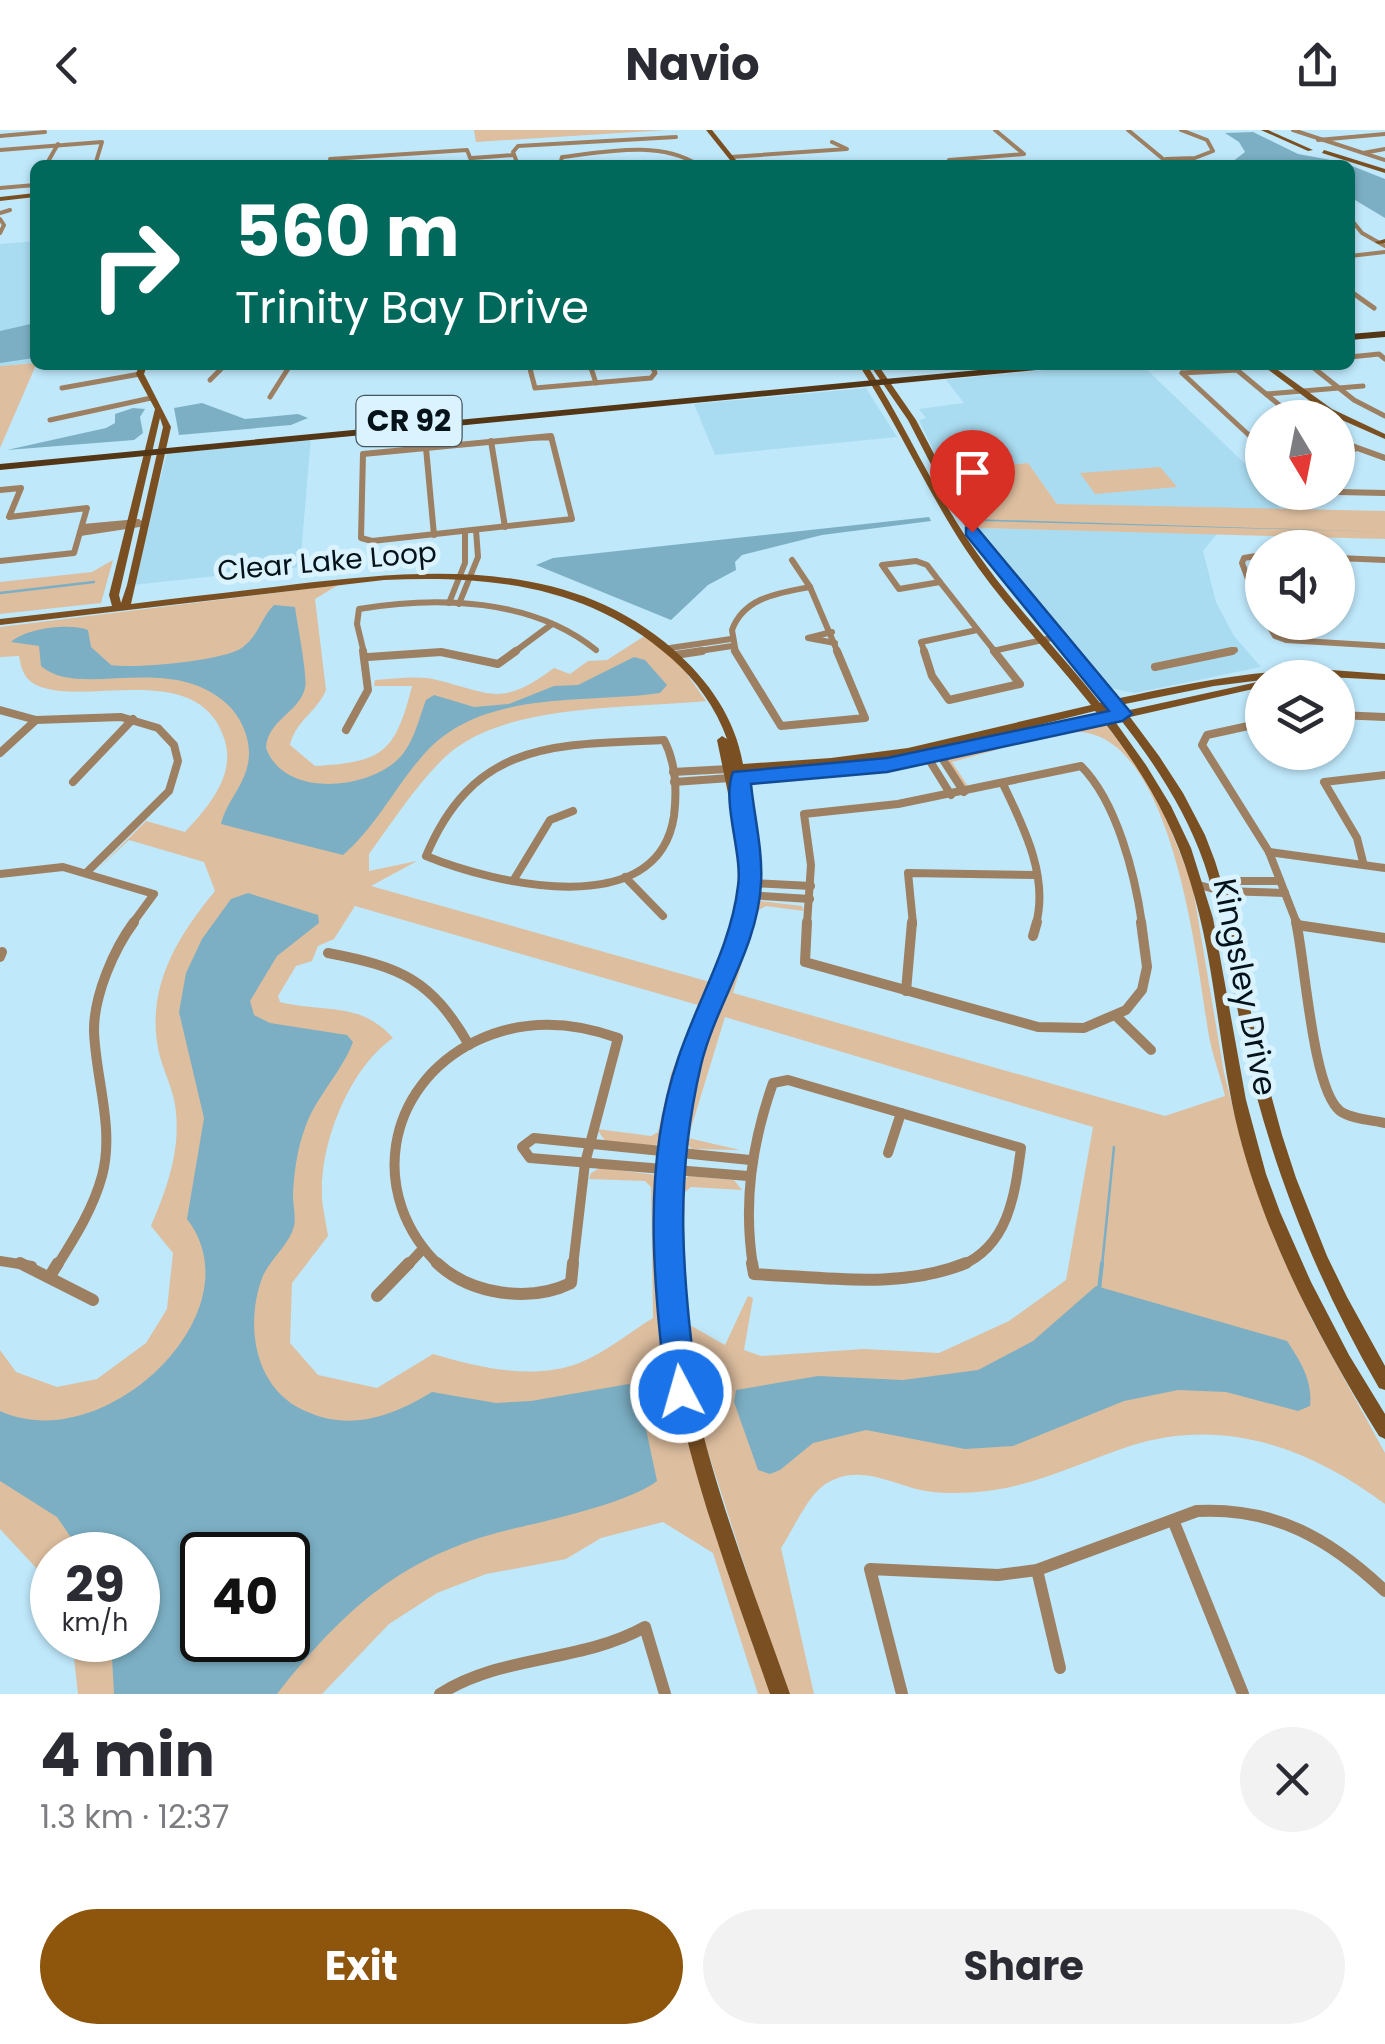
<!DOCTYPE html>
<meta charset="utf-8">
<style>
body{margin:0;font-family:Poppins,sans-serif;background:#f2f2f3;color:#2b2b33;height:100vh;display:flex;flex-direction:column;font-size:38px;white-space:nowrap}
*{box-sizing:border-box;margin:0}
p{font-size:32px;color:#7c7c81}
.icon{flex:none;width:55px;height:55px;fill:none;stroke:currentColor;stroke-width:2;stroke-linecap:round;stroke-linejoin:round}
.map{position:relative;height:1564px;overflow:hidden}
.sheet{display:flex;flex-direction:column;background:#fff;flex:1}
.sheet>*{flex:none}
.top-card{position:absolute;left:30px;top:30px;width:1325px;height:210px;border-radius:15px;box-shadow:0 2px 8px #0004;background:#00695c;color:#fff;overflow:hidden}
.needle{width:65px;rotate:170deg}
.controls{position:absolute;left:1245px;top:270px;display:grid;gap:20px}
.controls a{display:grid;place-items:center;width:110px;height:110px;border-radius:50%;background:#fff;box-shadow:0 2px 8px #0004;font-size:50px}
.speed{position:absolute;left:30px;top:1402px;display:flex;gap:20px;font-size:50px;font-weight:700;text-align:center}
.speed>*{display:grid;place-content:center;width:130px;height:130px;border-radius:50%;background:#fff;box-shadow:0 2px 8px #0004;line-height:1}
.speed small{font-size:25px;font-weight:400}
.speed .limit{border:5px solid #111;border-radius:15px;background:#fff;color:#111}
.pin{position:absolute;display:grid;place-items:center;width:85px;height:85px;color:#fff;margin:-102px -42px;border-radius:50% 50% 50% 0;rotate:-45deg;box-shadow:0 0 10px #0007}
.pin .icon{rotate:45deg}
.me{position:absolute;width:110px;margin:-55px;rotate:354deg;stroke-linejoin:round;filter:drop-shadow(0 0 8px #0008)}
.turn{display:flex;align-items:center;gap:35px;height:210px;padding:0 40px;font-size:45px}
.turn .icon{width:130px;height:130px;stroke-width:2.5}
.turn b{display:block;font-size:70px;line-height:85px}
.round{display:grid;place-items:center;flex:none;width:105px;height:105px;border-radius:52px;background:#f2f2f3}
.overview{display:flex;align-items:center;justify-content:space-between;height:170px;padding:0 40px}
h1{font-size:60px;font-weight:700;line-height:75px}
.button{display:flex;gap:20px;margin-top:auto;padding:20px 40px}
.button a{flex:1;height:115px;border-radius:60px;background:#8e560d;color:#fff;font-size:40px;font-weight:700;line-height:115px;text-align:center}
.button a+a{background:#f2f2f3;color:#2b2b33}
header{display:flex;justify-content:space-between;align-items:center;height:130px;padding:0 40px;background:#fff;font-size:45px;font-weight:700}
.map>svg:first-child{display:block}
</style>
<header><svg class="icon" aria-label="back" viewBox="0 0 24 24"><path d="M15 5l-7 7 7 7"/></svg>Navio<svg class="icon" aria-label="share" viewBox="0 0 24 24"><path d="M12 15V3M7 8l5-5 5 5M5 13v7h14v-7"/></svg></header>
<div class="map">
<svg width="1385" height="1564" viewBox="0 0 1385 1564">
<rect width="100%" height="100%" fill="#bfe8fb"/>
<g fill="#aadcf1">
<path d="M35,111V233L0,236V114Z"/>
<path d="M1097,235H1142L1262,350V362L1271,363L1282,382L1057,374L1028,333L943,341L919,290L926,288L919,279L964,273L946,250Z"/>
<path d="M866,258L897,307L715,325L694,274Z"/>
<path d="M311,307L300,437L132,455L167,323Z"/>
<path d="M978,398L1217,404L1203,421L1216,472L1234,506L1261,537L1135,563L1110,558Z"/>
</g>
<g fill="#ddbe9f" fill-rule="evenodd">
<path d="M474,0H667L476,12Z"/>
<path d="M35,233L36,235L0,318V236Z"/>
<path d="M1006,329L1010,335L1028,333L1057,374L1385,381V409L978,398L943,341L983,337L981,331Z"/>
<path d="M1160,337L1177,357L1095,364L1080,343Z"/>
<path d="M113,430L101,473L0,484V452L92,442Z"/>
<path d="M338,455L315,469L326,560C317,582 296,590 290,615L315,636C382,632 395,624 412,556H374L375,550C395,549 418,545 437,550C493,564 501,577 554,538L570,544L588,531L607,530L646,505L682,537L706,571C629,579 504,572 445,627C417,654 392,692 369,724V741L417,731L371,756L717,854L664,1012L653,1016L605,1011L597,999L651,1006L658,1002L671,944L698,875L355,776L334,809L318,816L312,831L296,836L278,866L280,872C325,883 360,871 393,908C351,937 322,1008 322,1059C321,1074 326,1091 328,1106L292,1153L290,1213L318,1245L377,1258L433,1224C478,1237 532,1251 579,1233C605,1223 630,1202 653,1188L651,1057L645,1051L589,1049L591,1043L600,1038L657,1045L662,1055L663,1167L773,1564H758L713,1423L663,1392L601,1408L566,1429L486,1444L437,1463L389,1494L322,1564H78L72,1510H138V1425H52V1455L0,1399V1220L16,1242L57,1257L97,1249L146,1213L167,1179L173,1123L151,1096C166,1061 180,1023 176,983C175,963 164,943 159,923C145,860 176,808 215,761L204,732L129,710L97,740L146,691L185,702C208,677 237,645 224,608C199,532 95,573 44,558C25,552 22,542 19,526L0,527V497ZM202,1425H288V1510H202Z"/>
<path d="M1105,594L1133,629L1165,686L1192,753L1224,943L1241,1009L1276,1112L1311,1188L1385,1323V1374C1309,1318 1224,1286 1130,1316C1084,1331 1042,1353 994,1360C975,1363 952,1364 933,1362C895,1358 861,1330 824,1355C807,1367 793,1400 781,1418L814,1564H786L690,1266L673,1131L676,1052L689,1046L734,1050L742,1060L691,1057L685,1062L682,1152L688,1194L725,1215L748,1166L753,1168L744,1220L761,1226L864,1219L939,1223L1009,1191L1066,1150L1093,997L725,887L688,1008L740,1020L692,1019L679,1005L695,936L749,777L760,771L802,776L804,781L766,776L757,781L733,863L1165,986L1225,966C1220,944 1211,922 1208,900C1197,831 1173,606 1079,602C1054,602 981,625 952,632L969,658L964,659L947,632L950,626Z"/>
</g>
<g fill="#7cafc4" fill-rule="evenodd">
<path d="M1253,2L1298,24L1342,32L1385,49V88L1350,67V35H1228L1245,22L1239,12L1225,3Z"/>
<path d="M35,193L34,228L0,233V201Z"/>
<path d="M202,273L245,289L298,284L308,288L291,295L179,305L174,278Z"/>
<path d="M133,278L145,279L140,287L143,303L134,310L7,320L106,298L115,293V284Z"/>
<path d="M929,387L931,391L822,405L742,425L735,432L736,440L708,455L671,490L536,435L553,428Z"/>
<path d="M974,389L1385,402L983,391Z"/>
<path d="M274,475L295,477C297,493 308,547 305,558C299,583 268,589 266,618C284,667 362,660 395,632C413,617 418,591 426,570L434,565L474,577L509,574L554,556L578,555L634,527L645,530L667,555L660,563L644,565C572,572 479,563 425,623C396,655 376,697 343,725L221,694C227,669 249,652 249,623C249,605 240,586 227,574C169,521 80,570 41,536L39,516L11,512C27,498 69,493 88,500L91,517L111,535C134,539 220,531 240,519C258,508 260,489 274,475Z"/>
<path d="M248,763L318,785L319,793L277,826L250,871L254,885L270,893L347,905L353,912C342,942 316,966 305,998C297,1019 294,1043 293,1065C293,1075 296,1087 294,1096C290,1114 269,1130 262,1148C245,1195 254,1257 303,1280C349,1302 391,1287 432,1262L496,1273L531,1271L629,1254L639,1266L657,1351C628,1373 550,1390 512,1399C403,1425 344,1479 277,1564H114L111,1510H138V1425H83L57,1387L0,1351V1281C104,1329 259,1182 187,1089L204,988L179,882L186,843L202,809L231,769ZM202,1425H288V1510H202Z"/>
<path d="M1096,1156L1287,1211C1300,1231 1313,1250 1310,1276L1298,1281L1226,1262L1178,1260L1124,1271L1013,1316L965,1319L866,1300L813,1313L780,1340L770,1344L758,1340L734,1272L736,1260L818,1246L903,1250L978,1240L1033,1211Z"/>
</g>
<g fill="none" stroke-linecap="round" stroke-linejoin="round">
<g stroke="#7cafc4" stroke-width="2.5">
<path d="M0,463L94,452"/>
<path d="M1102,1136L1114,1017"/>
</g>
<path stroke="#7cafc4" stroke-width="4" d="M1099,1160L1102,1133"/>
<g stroke="#9d7f62" stroke-width="4">
<path d="M1128,0L1168,33"/>
<path d="M1293,0L1385,30"/>
<path d="M0,6L45,2"/>
<path d="M1318,10L1385,4"/>
<path d="M0,20L102,12L95,35"/>
<path d="M1363,23L1385,19"/>
<path d="M731,27L847,19L832,12"/>
<path d="M472,28L514,25"/>
<path d="M330,29L467,20L473,35"/>
<path d="M1166,29L1195,28L1213,21L1207,10L1181,0"/>
<path d="M949,30L1024,24L995,0"/>
<path d="M46,35L58,14"/>
<path d="M518,35L513,22L518,16L676,7"/>
<path d="M560,35L562,27C605,22 660,10 698,35"/>
<path d="M0,58L35,55"/>
<path d="M0,83L10,80"/>
<path d="M1350,88L1362,103L1385,116"/>
<path d="M0,89L4,95L0,103"/>
<path d="M1350,126L1385,122"/>
</g>
<g stroke="#9d7f62" stroke-width="5">
<path d="M1350,161L1374,178"/>
<path d="M1350,227L1379,224L1385,229"/>
<path d="M270,235H364"/>
<path d="M529,235L535,258L651,248L655,243L652,235"/>
<path d="M590,235L596,253"/>
<path d="M1310,235L1354,270L1385,286"/>
<path d="M1182,243L1237,240L1295,288"/>
<path d="M1182,243L1252,308"/>
<path d="M210,250L225,235"/>
<path d="M62,258L140,244"/>
<path d="M1266,264L1363,256"/>
<path d="M270,267L289,237"/>
<path d="M50,290L151,268"/>
<path d="M530,308H552"/>
</g>
<g stroke="#9d7f62" stroke-width="6">
<path d="M1250,305L1262,317"/>
<path d="M551,306L572,389L372,411L361,408L363,324Z"/>
<path d="M491,311L505,397"/>
<path d="M1338,311L1385,328"/>
<path d="M426,318L434,405"/>
<path d="M1343,326L1356,318"/>
<path d="M0,360L21,358L9,387L87,378L74,423L0,431"/>
<path d="M1338,362L1385,363"/>
<path d="M83,397L138,392"/>
<path d="M80,403L146,393"/>
<path d="M1262,425L1244,428L1242,433L1262,486"/>
<path d="M1338,428L1385,430"/>
<path d="M792,430L810,457"/>
<path d="M916,431L927,435L940,452L899,459L882,435Z"/>
<path d="M940,452L996,523"/>
<path d="M810,457L838,523"/>
<path d="M449,473L465,433V402"/>
<path d="M459,474L478,427L476,400"/>
<path d="M1267,492L1275,506L1286,510L1385,516"/>
<path d="M832,502L808,508L835,513"/>
<path d="M670,518L731,509"/>
<path d="M993,521L1056,507"/>
<path d="M364,523L357,494L359,479C437,466 532,468 596,520"/>
<path d="M423,523H447"/>
<path d="M513,523L552,494"/>
<path d="M686,523L732,516"/>
<path d="M736,523L732,500C744,467 779,463 810,457"/>
<path d="M925,523L921,512L977,500"/>
<path d="M1220,523L1235,520"/>
</g>
<g stroke="#9d7f62" stroke-width="8">
<path d="M735,521L781,596L865,588L837,521"/>
<path d="M924,521L932,546L949,570L1020,554L994,521"/>
<path d="M675,525L702,521"/>
<path d="M368,527L441,522L498,534L516,521"/>
<path d="M1155,537L1232,521"/>
<path d="M0,580L36,590L121,587L158,598L174,615L178,631L169,661L87,742"/>
<path d="M1338,585L1385,587"/>
<path d="M1262,593L1207,605L1202,615L1269,722L1297,794"/>
<path d="M346,600L368,560L363,521"/>
<path d="M664,610C676,633 677,661 674,686C658,793 494,754 426,726C475,609 557,615 664,610Z"/>
<path d="M929,618L940,625L964,662"/>
<path d="M929,620L928,628L951,665"/>
<path d="M0,623L36,590"/>
<path d="M673,642L729,639"/>
<path d="M73,652L133,589"/>
<path d="M674,652L730,648"/>
<path d="M1003,654C1023,696 1049,746 1036,794"/>
<path d="M1269,722L1385,738"/>
<path d="M1363,732L1357,708L1324,652L1385,645"/>
<path d="M0,744L63,737L154,764L132,794"/>
<path d="M625,747L663,786"/>
<path d="M513,751L550,690L573,681"/>
<path d="M1213,751H1280"/>
<path d="M750,753L811,756"/>
<path d="M1199,755L1221,761L1285,763"/>
<path d="M748,765L810,769"/>
<path d="M807,794L811,735L804,684L898,674L1081,636C1117,672 1135,745 1142,794"/>
<path d="M913,794L908,743L1036,745"/>
</g>
<g stroke="#9d7f62" stroke-width="10">
<path d="M807,792L805,832L1038,897L1084,898L1126,880L1142,860L1147,837L1141,792"/>
<path d="M1296,792C1305,829 1312,959 1340,981C1351,989 1371,990 1385,993"/>
<path d="M1297,795L1385,808"/>
<path d="M1033,806L1037,792"/>
<path d="M328,823C401,837 431,849 469,915"/>
<path d="M0,827L2,822"/>
<path d="M906,861L912,792"/>
<path d="M1116,886L1151,920"/>
<path d="M888,1023L901,983"/>
<path d="M748,1046L530,1028L522,1017L534,1008L750,1030"/>
<path d="M0,1131L32,1136"/>
<path d="M57,1136C75,1107 93,1079 102,1046C115,998 95,947 94,900C94,865 114,819 134,792"/>
<path d="M407,1136L420,1122"/>
<path d="M440,1136C367,1067 384,956 476,911C522,889 571,891 618,908L585,1033L573,1136"/>
<path d="M753,1136C743,1072 752,1013 773,953L788,950L1021,1018C1015,1064 1009,1116 960,1136"/>
</g>
<g stroke="#9d7f62" stroke-width="12">
<path d="M20,1133L93,1170"/>
<path d="M437,1133C471,1165 530,1173 571,1153L573,1133"/>
<path d="M752,1133L754,1144C825,1147 899,1160 966,1133"/>
<path d="M50,1146L58,1133"/>
<path d="M377,1166L409,1133"/>
<path d="M1173,1390L1243,1564"/>
<path d="M1037,1440L1060,1538"/>
<path d="M440,1564C503,1524 580,1533 645,1497L665,1564"/>
<path d="M902,1564L870,1439L998,1445L1037,1440L1197,1381C1275,1377 1330,1409 1385,1461"/>
</g>
<g fill="#7a5022" fill-rule="evenodd">
<path d="M706,0H712L740,35H734Z"/>
<path d="M1261,0H1268L1313,20L1308,21Z"/>
<path d="M1324,20L1385,39V43L1322,23Z"/>
<path d="M35,63V67L0,71V67Z"/>
<path d="M1385,109V113L1378,114L1375,112Z"/>
<path d="M139,235H147L144,244L171,297L131,474C187,467 242,461 297,454C427,439 568,427 674,520C709,551 735,588 743,634L831,628L908,618L1091,575C1050,523 1003,476 966,420C927,361 898,295 859,235H867C906,296 935,364 977,423C1014,476 1060,522 1100,573L1106,572L983,424L953,377L908,290L870,235H878L916,290L962,377L989,420L1115,569C1186,554 1258,538 1331,540C1349,541 1367,543 1385,544V550L1328,547L1262,548V550L1214,556L1120,575L1125,581L1262,551V557L1130,587L1159,626L1183,663L1205,705L1215,731L1231,783L1258,917L1282,1005L1296,1048L1327,1126L1347,1167L1385,1236V1260L1379,1258C1325,1165 1284,1068 1256,964C1235,888 1230,808 1204,733C1186,681 1154,632 1120,589L1114,590L1146,635L1171,676L1191,718L1213,788L1246,970L1266,1044L1280,1082L1311,1152L1349,1225L1385,1284V1309L1379,1306C1321,1212 1267,1112 1239,1004C1218,921 1216,834 1190,751C1173,693 1142,640 1104,592L928,632L746,650C748,670 749,691 751,711C754,735 758,755 753,779C744,824 721,864 704,907C693,938 686,970 681,1003C651,1205 724,1378 790,1564H770C702,1368 631,1194 670,983C676,950 685,919 698,889C717,845 741,801 744,753C745,736 740,718 738,700L735,697L717,610L722,606L727,609C716,578 696,550 671,528C589,455 489,445 384,450L0,495V489L112,476L109,465L155,279L136,244ZM160,288L163,297L127,455L121,473L119,465ZM1095,581L1100,586L928,624L895,627L934,621Z"/>
<path d="M1262,235H1271L1332,279L1385,304V309L1326,283Z"/>
</g>
<g fill="#533616" fill-rule="evenodd">
<path d="M1385,201V207L1350,210V204Z"/>
<path d="M1030,235H1061L1057,238L0,340V334Z"/>
</g>
</g>
<path fill="#1a73e8" stroke="#114b97" stroke-width="2.5" d="M966,398H977L1132,584L1122,591L887,642L751,654C754,685 763,721 761,753C758,818 716,873 701,935C673,1055 683,1143 697,1262L692,1273L681,1278L670,1273L666,1262C654,1152 641,1037 678,929C697,871 731,817 738,756C743,724 721,671 733,642L887,628L1109,581L966,405Z"/>
<g text-anchor="middle" stroke-width="10" stroke-linejoin="round" paint-order="stroke">
<g font-size="28" fill="#041219" stroke="#daf3fe">
<text transform="translate(327 431) rotate(-5)" y="10">Clear Lake Loop</text>
</g>
<rect fill="#daf3fe" stroke="#44565e" stroke-width="2.5" x="356.5" y="266" width="105" height="50" rx="8"/>
<g font-size="30" font-weight="bold" fill="#041219">
<text x="409" y="301">CR 92</text>
</g>
<g font-size="32" fill="#041219" stroke="#daf3fe">
<text transform="translate(1245 857) rotate(79)" y="11">Kingsley Drive</text>
</g>
</g>
</svg>
<div class="controls">
<a><svg class="needle" viewBox="-14 -14 28 28"><path d="M0-13l5 13h-10z" fill="#e53935"/><path d="M0 13l5-13h-10z" fill="#7c7c81"/></svg></a>
<a><svg class="icon" aria-label="sound" viewBox="0 0 24 24"><path d="M4 9h4l5-4v14l-5-4H4zM17 9q2 3 0 6"/></svg></a>
<a><svg class="icon" aria-label="layers" viewBox="0 0 24 24"><path d="M12 4l9 5-9 5-9-5zM3 14l9 5 9-5"/></svg></a>
</div>
<div class="speed"><div>29<small>km/h</small></div><div class="limit">40</div></div>
<div class="pin" style="left:972px;top:402px;background:#d93025"><svg class="icon" aria-label="arrive" viewBox="0 0 24 24"><path d="M6 21V4h12l-3 4 3 4H6"/></svg></div>
<svg class="me" style="left:681px;top:1262px" viewBox="-20 -20 40 40"><circle r="17" fill="#1a73e8" stroke="#fff" stroke-width="3"/><path d="M0-11L8 9 0 5-8 9z" fill="#fff"/></svg>
<div class="top-card">
<div class="turn"><svg class="icon" aria-label="right" viewBox="0 0 24 24"><path d="M7 20v-9h11M14 6l5 5-5 5"/></svg><div><b>560 m</b>Trinity Bay Drive</div></div>
</div>
</div>
<section class="sheet">
<div class="overview"><div><h1>4 min</h1><p>1.3 km · 12:37</p></div><a class="round"><svg class="icon" aria-label="close" viewBox="0 0 24 24"><path d="M6 6l12 12M18 6L6 18"/></svg></a></div>
<div class="button"><a>Exit</a><a>Share</a></div>
</section>
